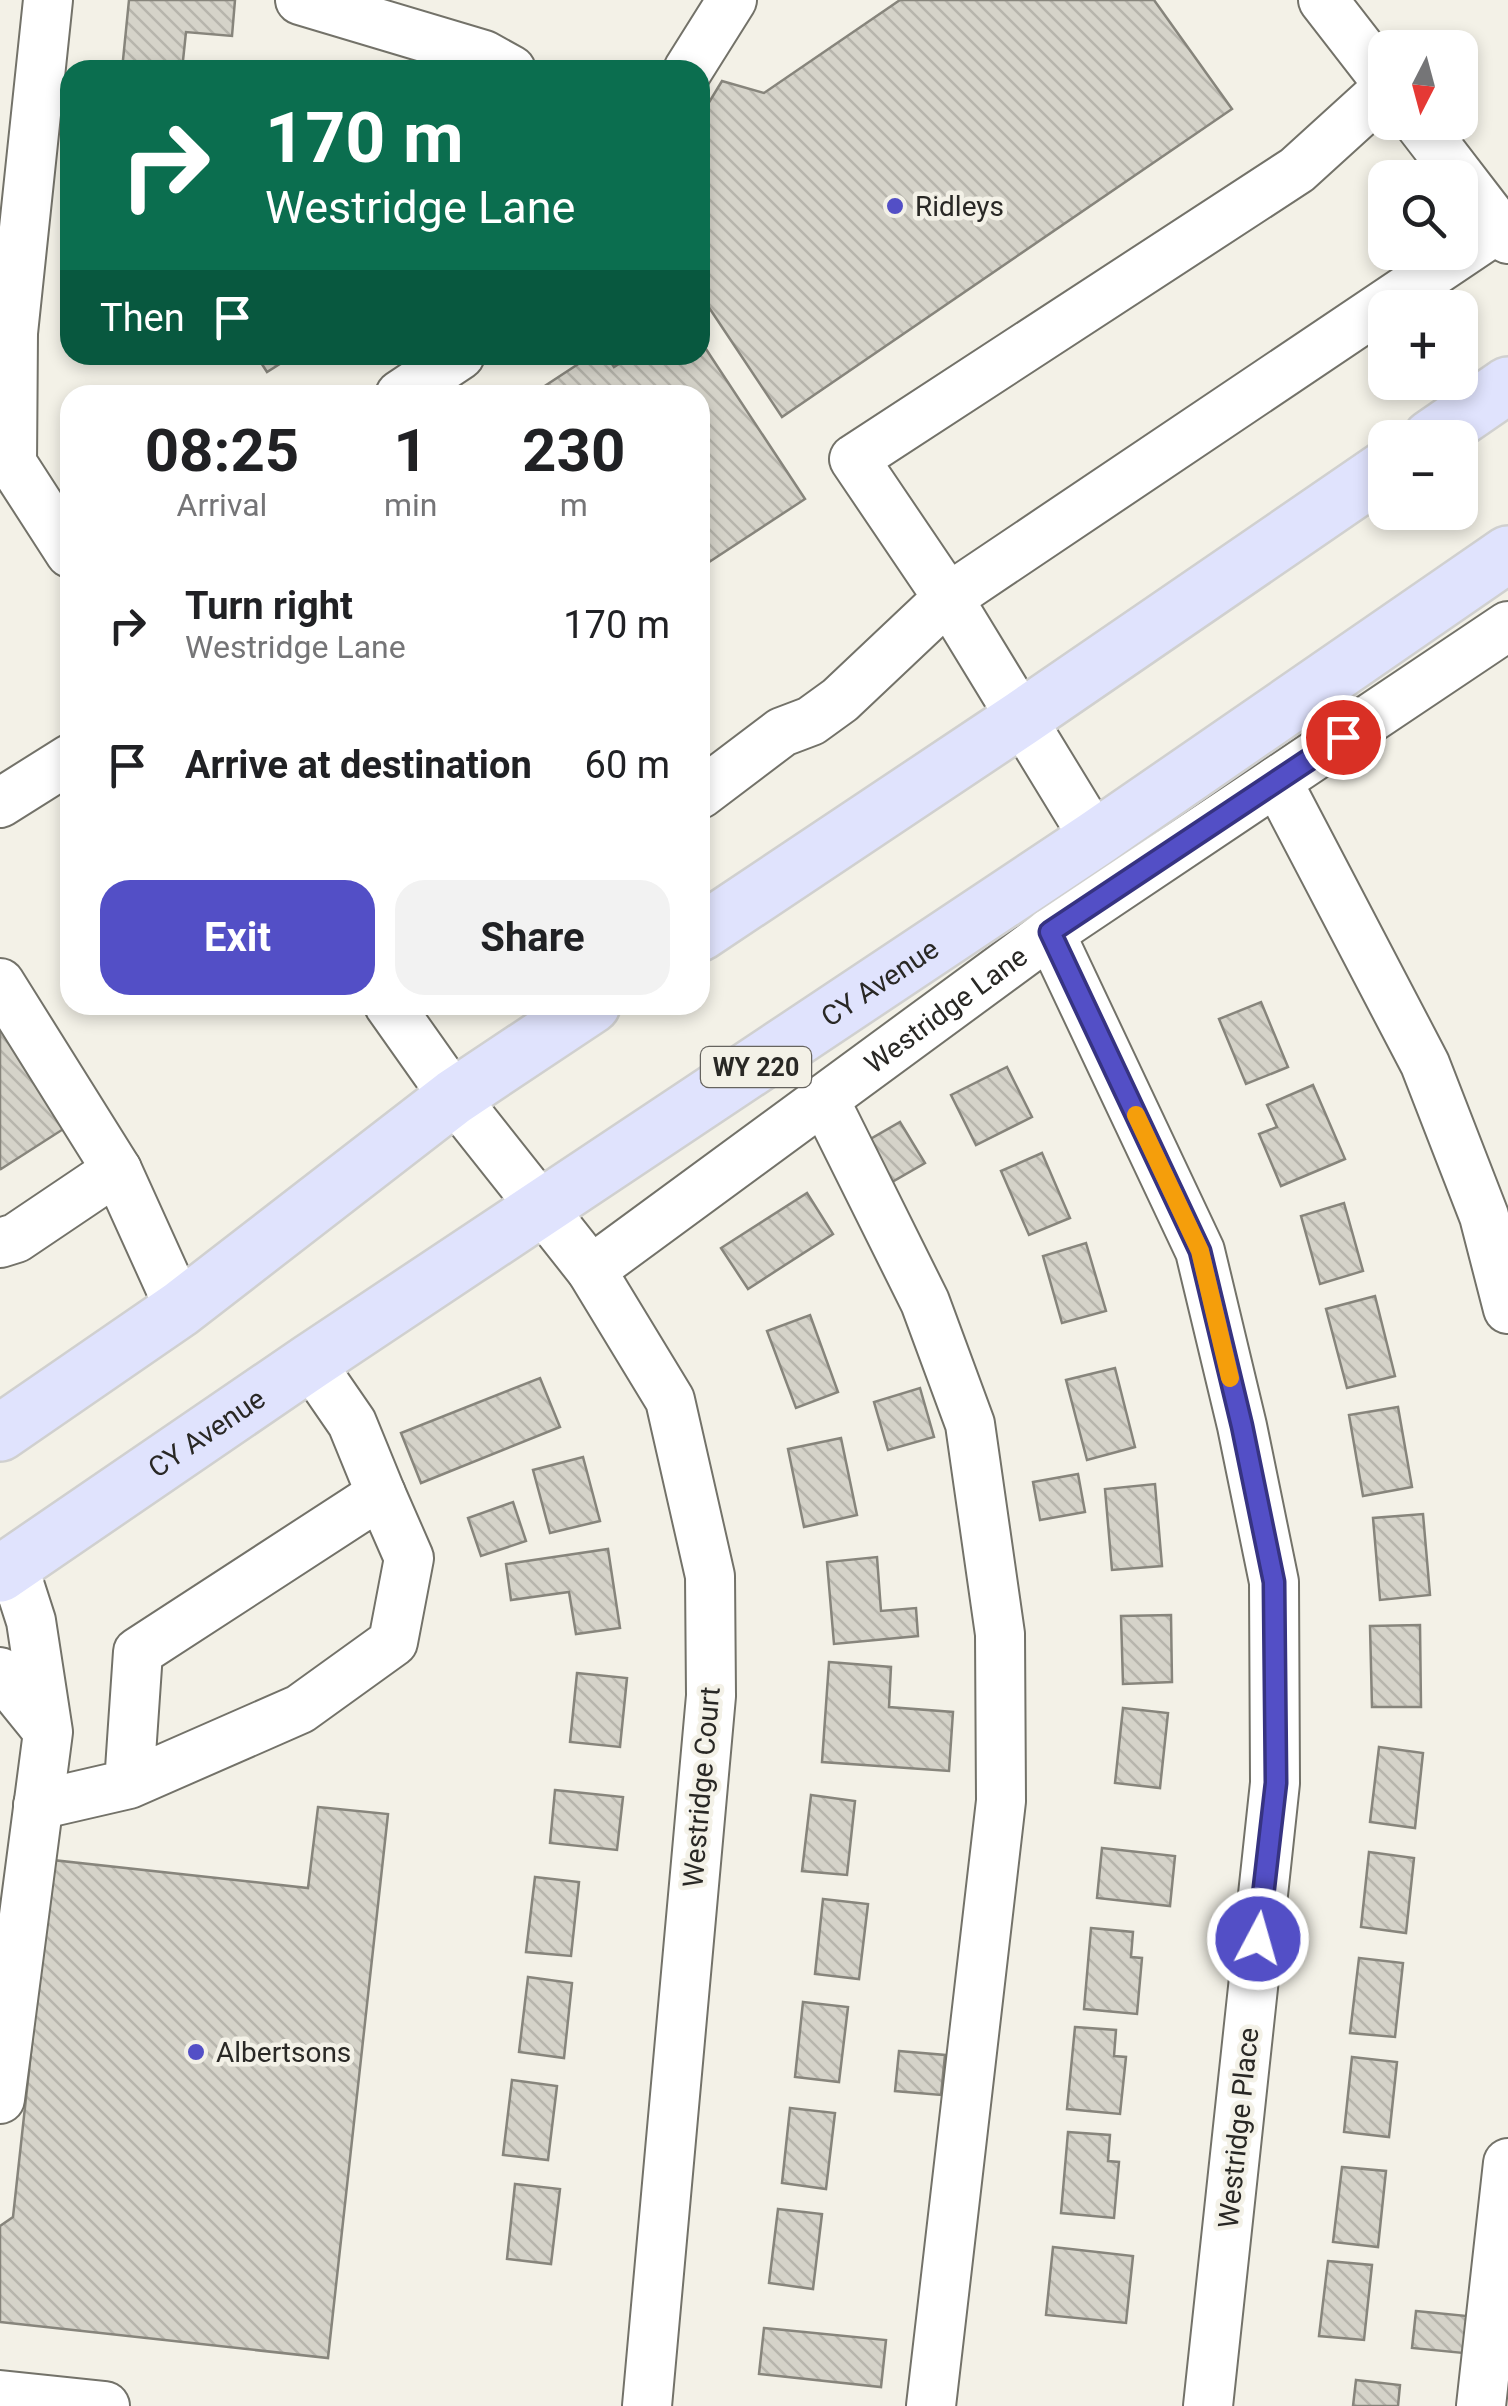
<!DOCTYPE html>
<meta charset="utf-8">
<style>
body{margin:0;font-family:Roboto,sans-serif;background:#f2f2f2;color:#202124;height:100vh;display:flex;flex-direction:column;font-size:38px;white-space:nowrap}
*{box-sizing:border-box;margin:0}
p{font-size:32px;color:#757577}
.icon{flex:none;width:55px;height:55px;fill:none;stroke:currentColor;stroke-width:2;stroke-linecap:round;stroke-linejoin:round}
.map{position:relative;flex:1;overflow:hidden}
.drawer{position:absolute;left:60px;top:385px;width:650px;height:630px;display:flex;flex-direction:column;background:#fff;border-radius:30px;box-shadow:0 5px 15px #0003}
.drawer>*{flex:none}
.hud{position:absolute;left:60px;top:60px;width:650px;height:305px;border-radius:30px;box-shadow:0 5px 15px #0003;background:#0b6e4f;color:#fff;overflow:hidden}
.needle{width:65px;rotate:186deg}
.fabs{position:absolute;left:1368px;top:30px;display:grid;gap:20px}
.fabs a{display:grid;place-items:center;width:110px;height:110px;border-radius:20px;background:#fff;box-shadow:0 5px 15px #0003;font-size:50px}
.pin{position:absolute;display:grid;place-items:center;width:85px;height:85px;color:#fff;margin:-42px;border:5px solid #fff;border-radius:50%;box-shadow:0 2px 10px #0007}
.me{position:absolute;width:110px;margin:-55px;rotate:6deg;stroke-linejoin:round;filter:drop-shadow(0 0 8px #0008)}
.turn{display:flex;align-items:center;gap:35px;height:210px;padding:0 40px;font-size:45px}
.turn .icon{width:130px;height:130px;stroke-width:2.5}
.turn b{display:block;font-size:70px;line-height:85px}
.then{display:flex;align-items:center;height:95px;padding:0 40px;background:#0003;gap:20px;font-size:38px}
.eta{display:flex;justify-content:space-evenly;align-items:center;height:170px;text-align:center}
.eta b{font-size:60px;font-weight:700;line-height:70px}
.action{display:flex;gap:20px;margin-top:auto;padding:20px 40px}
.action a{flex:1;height:115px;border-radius:30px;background:#534fc6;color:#fff;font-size:40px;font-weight:700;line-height:115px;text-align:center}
.action a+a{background:#f2f2f2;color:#202124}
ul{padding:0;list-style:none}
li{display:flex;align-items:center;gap:30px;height:140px;padding:0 40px}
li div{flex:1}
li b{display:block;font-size:38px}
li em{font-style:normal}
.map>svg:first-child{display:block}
</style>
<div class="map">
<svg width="1508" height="2406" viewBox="0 0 1508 2406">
<defs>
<pattern id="building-back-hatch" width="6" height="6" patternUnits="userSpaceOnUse" patternTransform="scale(2.5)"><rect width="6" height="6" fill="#d5d3c9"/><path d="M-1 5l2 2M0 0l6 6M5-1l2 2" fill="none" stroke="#b7b5ac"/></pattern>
</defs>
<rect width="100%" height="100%" fill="#f3f1e7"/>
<g fill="url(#building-back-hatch)" stroke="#87857c" stroke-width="2.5">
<path d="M129,0H235L232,36L186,32L182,70H122Z"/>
<path d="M900,0H1154L1232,109L782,417L700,294V117L722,81L764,93Z"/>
<path d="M700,340L805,499L700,568V395H531L592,355H606L614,367L633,355H700Z"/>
<path d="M256,355H294L267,372Z"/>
<path d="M1261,1002L1288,1067L1246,1084L1219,1019Z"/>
<path d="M0,1028L65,1128L1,1169L0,1167Z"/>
<path d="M1007,1067L1032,1117L976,1145L951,1095Z"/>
<path d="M1313,1085L1345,1159L1281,1186L1259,1134L1277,1127L1267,1105Z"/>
<path d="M900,1122L925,1163L892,1182L867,1141Z"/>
<path d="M1042,1153L1070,1218L1029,1235L1001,1171Z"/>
<path d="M807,1193L833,1234L748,1289L721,1248Z"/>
<path d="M1344,1203L1363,1271L1320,1284L1301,1216Z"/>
<path d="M1086,1243L1106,1311L1062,1323L1043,1256Z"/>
<path d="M1375,1296L1395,1376L1347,1388L1326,1309Z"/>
<path d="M810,1315L838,1392L796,1408L767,1331Z"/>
<path d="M1115,1368L1135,1447L1087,1460L1066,1380Z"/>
<path d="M540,1378L560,1427L421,1483L401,1433Z"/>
<path d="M920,1388L934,1437L888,1450L874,1402Z"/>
<path d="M1398,1407L1412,1487L1363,1496L1349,1415Z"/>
<path d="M841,1438L857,1515L804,1527L788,1449Z"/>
<path d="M583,1457L600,1521L550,1533L533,1470Z"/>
<path d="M1078,1474L1085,1512L1040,1520L1033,1482Z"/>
<path d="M1155,1484L1162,1566L1112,1570L1105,1489Z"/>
<path d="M513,1502L526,1541L481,1556L468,1518Z"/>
<path d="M1423,1514L1430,1595L1380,1600L1373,1518Z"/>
<path d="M608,1549L620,1628L576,1634L569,1592L511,1600L506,1564Z"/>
<path d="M877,1557L881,1611L916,1608L918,1636L834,1644L827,1562Z"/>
<path d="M1171,1615L1172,1682L1123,1684L1121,1616Z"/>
<path d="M1420,1625L1421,1707H1372L1370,1626Z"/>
<path d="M829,1662L891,1667L889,1707L953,1712L949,1771L822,1762Z"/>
<path d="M577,1673L627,1678L620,1747L570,1742Z"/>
<path d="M1123,1708L1168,1713L1160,1788L1115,1783Z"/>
<path d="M1379,1747L1423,1753L1415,1828L1370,1822Z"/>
<path d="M555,1790L623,1797L617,1850L550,1843Z"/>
<path d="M811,1795L855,1801L847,1875L802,1871Z"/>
<path d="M318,1807L388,1814L328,2358L0,2322V2226L13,2217L52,1860L308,1888Z"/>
<path d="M1102,1848L1175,1856L1170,1906L1097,1898Z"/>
<path d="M1369,1852L1414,1858L1406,1933L1361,1927Z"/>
<path d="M535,1877L579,1882L571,1956L526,1952Z"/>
<path d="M823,1899L868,1904L859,1979L815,1974Z"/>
<path d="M1091,1928L1133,1932L1131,1957L1142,1958L1137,2014L1084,2009Z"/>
<path d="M1359,1958L1403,1963L1395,2037L1350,2033Z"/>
<path d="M528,1977L572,1983L564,2058L519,2052Z"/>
<path d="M803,2002L848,2007L839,2082L795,2077Z"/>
<path d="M1075,2027L1116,2030L1114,2056L1126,2057L1120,2114L1067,2109Z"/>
<path d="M899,2051L945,2055L941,2095L895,2091Z"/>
<path d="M1352,2057L1397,2062L1389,2137L1344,2132Z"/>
<path d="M512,2080L557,2086L548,2160L503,2155Z"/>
<path d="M790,2108L835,2113L826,2189L782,2183Z"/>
<path d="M1068,2132L1110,2135L1108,2161L1119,2162L1114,2218L1061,2213Z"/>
<path d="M1342,2167L1386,2171L1378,2247L1333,2242Z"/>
<path d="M515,2184L560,2189L551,2264L507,2259Z"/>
<path d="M778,2209L822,2214L813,2289L769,2283Z"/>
<path d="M1053,2247L1133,2256L1126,2323L1046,2315Z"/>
<path d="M1328,2261L1372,2265L1364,2340L1319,2336Z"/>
<path d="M1416,2311L1467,2316L1463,2353L1412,2348Z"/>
<path d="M764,2328L886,2340L881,2387L759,2374Z"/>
<path d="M1356,2380L1400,2385L1398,2406H1353Z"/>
</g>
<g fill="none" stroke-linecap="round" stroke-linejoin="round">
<g stroke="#737269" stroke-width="52">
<g id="minor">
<path d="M48,0L13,333L12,463L70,553"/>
<path d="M300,0L484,55L511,70"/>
<path d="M1323,0L1385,80"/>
<path d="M688,70L732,0"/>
<path d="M1418,122L1508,239"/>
<path d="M400,395L460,355"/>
<path d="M1277,781L1425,1064L1484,1216L1508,1309"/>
<path d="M700,794L782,732L811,721L840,700L948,598L854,459L1297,170L1385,90"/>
<path d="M0,803L70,759"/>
<path d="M1095,839L948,598L1500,227"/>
<path d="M1050,933L1200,1251L1242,1426L1274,1582L1275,1783L1208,2406"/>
<path d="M0,983L117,1170L180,1309"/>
<path d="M389,1005L454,1097L591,1270L670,1400L710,1576L711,1696L647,2406"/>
<path d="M824,1099L925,1302L970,1424L1000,1634L1001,1801L931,2406"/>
<path d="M0,1243L16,1238L117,1170"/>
<path id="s1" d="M591,1270L1050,933L1508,626"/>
<path d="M310,1362L352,1423L381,1494"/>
<path d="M0,1672L46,1729"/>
<path d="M38,1805L129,1784L138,1652L381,1494L409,1558L393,1642L300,1709L129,1784"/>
<path d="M0,2099L48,1732L31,1621L13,1565"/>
<path d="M0,2395L105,2406"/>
<path d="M1481,2406L1508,2163"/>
</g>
</g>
<g stroke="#d0d0cf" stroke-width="60">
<g id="major">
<path d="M1431,438L1508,385"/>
<path d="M700,933L1022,718L1385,469"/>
<path d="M0,1433L180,1309L454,1097L592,1005"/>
<path id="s2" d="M0,1574L310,1362L1095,839L1508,554"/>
</g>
</g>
<use href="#minor" stroke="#fff" stroke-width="48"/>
<use href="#major" stroke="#e0e3fd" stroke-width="55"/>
</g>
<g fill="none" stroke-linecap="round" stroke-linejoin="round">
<g stroke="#363381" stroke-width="25">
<path id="route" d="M1258,1939L1276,1783L1274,1582L1242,1426L1200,1251L1050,932L1343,737"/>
</g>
<use href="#route" stroke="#534fc6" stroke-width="18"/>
<path stroke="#f59e0b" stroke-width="18" d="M1136,1115L1200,1251L1230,1378"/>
</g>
<g fill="#534fc6" stroke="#f3f1e7" stroke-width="4">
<circle cx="895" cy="206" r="10"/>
<circle cx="196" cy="2052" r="10"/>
</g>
<g text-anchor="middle" stroke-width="9" stroke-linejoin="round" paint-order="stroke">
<rect fill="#f3f1e7" stroke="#66645f" stroke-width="2.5" x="701" y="1047" width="110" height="40" rx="8"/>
<g font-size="25" font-weight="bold" fill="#292825">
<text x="756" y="1076">WY 220</text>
</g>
<g font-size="28" fill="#292825" stroke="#f3f1e7" text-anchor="start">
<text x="915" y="216">Ridleys</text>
<text x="216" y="2062">Albertsons</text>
</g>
<g font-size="28" fill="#292825" stroke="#f3f1e7">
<text dy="10" stroke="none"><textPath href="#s2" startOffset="1060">CY Avenue</textPath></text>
<text dy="10" stroke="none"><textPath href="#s1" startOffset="440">Westridge Lane</textPath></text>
<text dy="10" stroke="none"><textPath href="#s2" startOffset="250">CY Avenue</textPath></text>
<text transform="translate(701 1787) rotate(-85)" y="10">Westridge Court</text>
<text transform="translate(1238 2128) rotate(-84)" y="10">Westridge Place</text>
</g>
</g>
</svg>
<div class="fabs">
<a><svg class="needle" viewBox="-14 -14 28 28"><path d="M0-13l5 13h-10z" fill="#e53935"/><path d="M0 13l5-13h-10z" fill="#757577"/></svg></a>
<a><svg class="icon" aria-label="search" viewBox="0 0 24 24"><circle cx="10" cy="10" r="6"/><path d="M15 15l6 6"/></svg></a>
<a>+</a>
<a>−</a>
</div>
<div class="pin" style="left:1343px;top:737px;background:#d93025"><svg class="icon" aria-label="arrive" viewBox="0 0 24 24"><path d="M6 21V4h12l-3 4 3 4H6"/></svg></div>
<svg class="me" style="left:1258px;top:1939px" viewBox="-20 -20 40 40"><circle r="17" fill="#534fc6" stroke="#fff" stroke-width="3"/><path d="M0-11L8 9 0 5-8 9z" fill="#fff"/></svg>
<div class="hud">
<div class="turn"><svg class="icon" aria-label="right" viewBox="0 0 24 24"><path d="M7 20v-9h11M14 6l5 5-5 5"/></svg><div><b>170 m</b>Westridge Lane</div></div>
<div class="then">Then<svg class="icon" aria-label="arrive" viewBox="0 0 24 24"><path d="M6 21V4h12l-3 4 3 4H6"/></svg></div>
</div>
<section class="drawer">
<div class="eta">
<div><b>08:25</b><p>Arrival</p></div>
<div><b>1</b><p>min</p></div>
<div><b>230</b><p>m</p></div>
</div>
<ul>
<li><svg class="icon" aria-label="right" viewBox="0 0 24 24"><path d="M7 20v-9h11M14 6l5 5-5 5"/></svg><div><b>Turn right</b><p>Westridge Lane</p></div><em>170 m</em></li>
<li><svg class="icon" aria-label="arrive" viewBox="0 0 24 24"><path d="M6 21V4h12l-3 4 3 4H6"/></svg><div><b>Arrive at destination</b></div><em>60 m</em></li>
</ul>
<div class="action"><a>Exit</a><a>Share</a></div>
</section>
</div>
